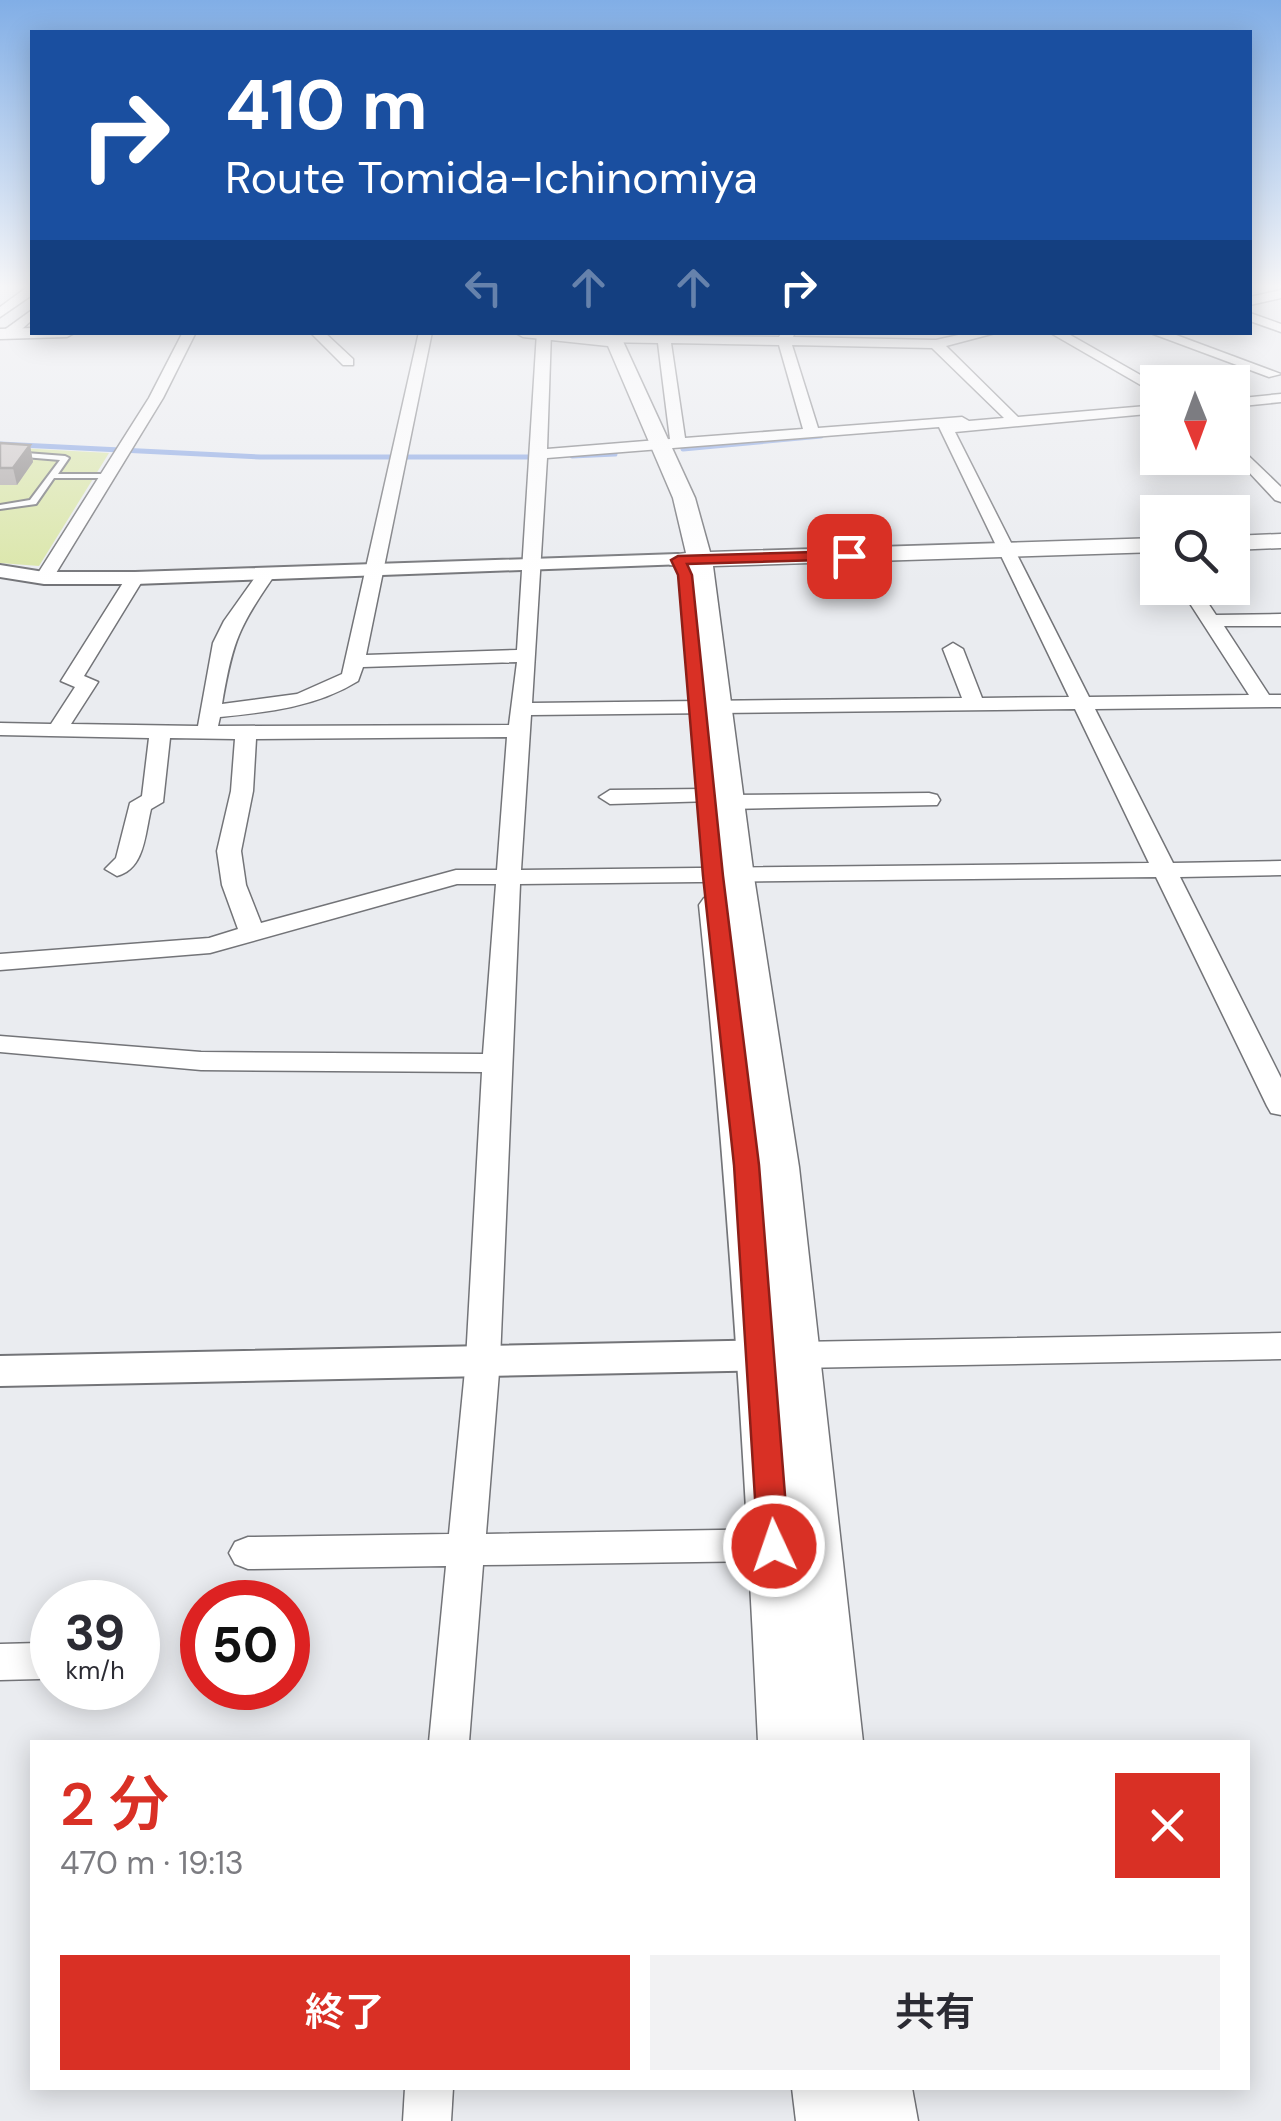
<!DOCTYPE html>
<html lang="ja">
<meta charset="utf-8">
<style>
body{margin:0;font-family:"DM Sans","Noto Sans JP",sans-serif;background:#f2f2f3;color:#2b2b33;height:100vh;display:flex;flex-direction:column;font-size:38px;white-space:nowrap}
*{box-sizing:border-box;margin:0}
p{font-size:32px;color:#7c7c81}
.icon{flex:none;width:55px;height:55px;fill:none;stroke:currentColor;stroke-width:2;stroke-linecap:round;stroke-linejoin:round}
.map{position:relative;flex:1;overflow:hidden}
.sheet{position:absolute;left:30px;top:1740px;width:1220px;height:350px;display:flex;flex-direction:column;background:#fff;border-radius:0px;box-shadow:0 5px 25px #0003}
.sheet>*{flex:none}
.hud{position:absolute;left:30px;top:30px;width:1222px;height:305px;border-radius:0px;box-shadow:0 5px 25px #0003;background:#1a4fa0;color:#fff;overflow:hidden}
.needle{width:65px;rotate:179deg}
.controls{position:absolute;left:1140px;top:365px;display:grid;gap:20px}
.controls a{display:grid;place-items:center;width:110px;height:110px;border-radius:0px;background:#fff;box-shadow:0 5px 25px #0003;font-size:50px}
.speed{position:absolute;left:30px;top:1580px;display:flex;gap:20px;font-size:50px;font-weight:700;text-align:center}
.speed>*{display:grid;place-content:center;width:130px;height:130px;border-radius:50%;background:#fff;box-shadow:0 5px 25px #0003;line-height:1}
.speed small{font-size:25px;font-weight:400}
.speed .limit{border:15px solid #d22;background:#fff;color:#111}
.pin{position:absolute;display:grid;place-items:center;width:85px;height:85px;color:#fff;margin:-42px;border-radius:20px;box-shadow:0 5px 15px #0006}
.me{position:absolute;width:110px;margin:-55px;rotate:357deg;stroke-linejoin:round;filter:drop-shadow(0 0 8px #0008)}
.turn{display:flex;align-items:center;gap:35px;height:210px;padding:0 30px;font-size:45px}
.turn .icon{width:130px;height:130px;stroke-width:2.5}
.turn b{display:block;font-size:70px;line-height:85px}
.lanes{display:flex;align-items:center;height:95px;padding:0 30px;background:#0003;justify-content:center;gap:50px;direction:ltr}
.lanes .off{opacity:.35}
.round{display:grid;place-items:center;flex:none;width:105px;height:105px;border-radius:0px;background:#f2f2f3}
.headline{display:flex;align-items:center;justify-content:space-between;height:170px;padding:0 30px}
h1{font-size:60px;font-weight:600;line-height:75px;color:#d93025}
.action{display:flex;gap:20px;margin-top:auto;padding:20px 30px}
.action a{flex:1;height:115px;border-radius:0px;background:#d93025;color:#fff;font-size:40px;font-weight:600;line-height:115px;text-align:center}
.action a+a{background:#f2f2f3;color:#2b2b33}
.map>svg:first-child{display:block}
</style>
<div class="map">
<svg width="1281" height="2121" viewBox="0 0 1281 2121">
<rect width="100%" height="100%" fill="#eaecf0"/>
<path fill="#dae6a8" d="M0,447L109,453L39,566L0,563Z"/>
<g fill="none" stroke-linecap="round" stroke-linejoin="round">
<g stroke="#88a5e3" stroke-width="5">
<path d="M0,444L260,457H537"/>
<path d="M683,449L821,436"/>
<path d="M572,456L615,454"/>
</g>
<g stroke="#737478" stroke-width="4">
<path id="service" d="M0,451L65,456L69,458L58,474H105L109,476L105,478H54L36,504L0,509V505L30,500L60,460L0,455Z"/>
</g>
<g stroke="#737478" stroke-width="3">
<g id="minor">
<path d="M26,288H32V295L0,317V307Z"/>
<path d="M1281,290V298L1250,305V297Z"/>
<path d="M32,310V320L13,337H3V331Z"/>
<path d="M1250,313L1281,324V332L1250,321Z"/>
<path d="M183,332H196L163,398L53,578L50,582H38L35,578L149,398Z"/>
<path d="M310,332H324L353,359V365H343Z"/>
<path d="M419,332H432L366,655L517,650L537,332H551L547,449L670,439L658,343L600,342L593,338L595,335L779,337L782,332H795L793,337L936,340L972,332H999L946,346L1018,417L1158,405V413L955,432L1089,697L1249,695L1180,588H1198L1216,615L1281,614V626H1224L1269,695H1281V707L1095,709L1173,863L1281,861V875L1180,877L1281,1078V1115L1271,1113L1267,1106L1156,877L520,884L500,1360L486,1534L773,1529L786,1534L792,1545L786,1556L773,1561L483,1565L469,1742H429L446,1566L248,1569L235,1564L229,1553L235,1542L248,1537L449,1534L466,1360L482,1072L201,1070L0,1052V1036L201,1052L483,1054L496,884H457L210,953L0,970V954L209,938L238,929L222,885L217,851L231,791L235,739L170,738L163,802L151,809C145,833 145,869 117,876L105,869L116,858L130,803L142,796L149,738L0,735V723L51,724L75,687L61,681L126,578L135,573L144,578L84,676L98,682L71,724L198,726L213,643L224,621L261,569L267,568L276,573C239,627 233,639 222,704L297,694L342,674ZM671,343L779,345L803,429L685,438ZM792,345L932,348L1004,418L969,421L962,417L818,428ZM939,427L1069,697L982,698L963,649L953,643L943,649L962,698L532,703L547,458ZM517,662L509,725L218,726L220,717C269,712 316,707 358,681L363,667ZM1075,709L1149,863L521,870L531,715ZM507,737L497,870H456L261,923L246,885L241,851L253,791L256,739Z"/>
<path d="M1049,332H1065L1158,385V395Z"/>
<path d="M1148,332H1168L1281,374L1269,377Z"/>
<path d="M1281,394V402L1232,407V399Z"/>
<path d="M1232,440L1281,487V502L1275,500L1232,454Z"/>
<path d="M705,789L716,796L713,801L610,804L599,797L610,790Z"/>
<path d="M929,793L937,795L940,800L937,805L728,809L717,802L728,795Z"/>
<path d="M1281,1333V1359L797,1368L785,1364L780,1355L785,1346L797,1342Z"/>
<path d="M39,1643L52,1648V1674L39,1679L0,1680V1644Z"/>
<path d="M405,2088H453L451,2121H403Z"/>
</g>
</g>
<g stroke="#737478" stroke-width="4">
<g id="tertiary">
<path d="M678,554L688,560L685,564L135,584H44L0,577V565L44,572H135Z"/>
<path d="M778,1340L792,1344L798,1355L792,1366L778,1370L0,1386V1356Z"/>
</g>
</g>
<g stroke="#737478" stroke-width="3">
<g id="secondary">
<path d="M32,328V332H76L67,337L0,339V329Z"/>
<path d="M514,332H583L621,337L695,498L710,552L1158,538V552L713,566L754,877L799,1167L863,1742H758C745,1462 728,1184 699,905L704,898L724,897L689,567L670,565L666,560L670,555L686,553L673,498L608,346L523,337Z"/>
<path d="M1281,534V548L1232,550V536Z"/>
<path d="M792,2088H912L918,2121H796Z"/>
</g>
</g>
<use href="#service" fill="#fff" fill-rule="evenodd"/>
<use href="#minor" fill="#fff" fill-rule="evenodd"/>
<use href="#tertiary" fill="#fff" fill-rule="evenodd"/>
<use href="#secondary" fill="#fff" fill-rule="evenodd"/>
</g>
<path fill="#b1acab" d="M0,443L30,445L33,462L17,485H0Z"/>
<path fill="#908c8b" d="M30,445L33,462L17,485L13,468Z"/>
<path fill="#cec8c7" stroke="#908c8b" stroke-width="2.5" d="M0,443L30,445L13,468H0Z"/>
<linearGradient id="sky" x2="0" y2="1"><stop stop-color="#81aee6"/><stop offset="0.49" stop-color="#f6f6f8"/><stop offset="1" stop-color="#f6f6f8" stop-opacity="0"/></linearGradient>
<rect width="1281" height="585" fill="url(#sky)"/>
<path fill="#d93025" stroke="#8d1f18" stroke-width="2.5" d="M849,551L854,553V559L687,564L692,575L723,876L759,1165L789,1546L784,1555L774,1559L763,1555L758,1546L734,1165L703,876L678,575L671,560L678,556Z"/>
</svg>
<div class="controls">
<a><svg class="needle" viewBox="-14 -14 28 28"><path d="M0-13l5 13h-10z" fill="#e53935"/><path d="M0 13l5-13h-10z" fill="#7c7c81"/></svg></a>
<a><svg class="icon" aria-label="search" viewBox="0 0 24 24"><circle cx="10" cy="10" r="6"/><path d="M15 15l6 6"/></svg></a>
</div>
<div class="speed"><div>39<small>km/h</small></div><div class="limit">50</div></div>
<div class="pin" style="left:849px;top:556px;background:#d93025"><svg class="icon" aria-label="arrive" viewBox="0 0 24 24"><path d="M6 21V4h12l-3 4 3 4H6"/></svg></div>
<svg class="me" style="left:774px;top:1546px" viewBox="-20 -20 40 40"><circle r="17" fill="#d93025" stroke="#fff" stroke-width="3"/><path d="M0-11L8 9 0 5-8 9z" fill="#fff"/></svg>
<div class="hud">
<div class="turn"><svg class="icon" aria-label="right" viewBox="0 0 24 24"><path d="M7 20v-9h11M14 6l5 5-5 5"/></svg><div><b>410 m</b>Route Tomida-Ichinomiya</div></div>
<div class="lanes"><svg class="icon off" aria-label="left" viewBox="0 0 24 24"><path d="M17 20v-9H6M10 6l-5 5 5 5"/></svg><svg class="icon off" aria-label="ahead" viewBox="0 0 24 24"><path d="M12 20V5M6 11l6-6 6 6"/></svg><svg class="icon off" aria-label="ahead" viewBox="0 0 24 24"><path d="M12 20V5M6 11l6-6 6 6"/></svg><svg class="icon" aria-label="right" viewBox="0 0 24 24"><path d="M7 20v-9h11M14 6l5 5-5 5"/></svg></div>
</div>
<section class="sheet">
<div class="headline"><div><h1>2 分</h1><p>470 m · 19:13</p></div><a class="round" style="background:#d93025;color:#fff"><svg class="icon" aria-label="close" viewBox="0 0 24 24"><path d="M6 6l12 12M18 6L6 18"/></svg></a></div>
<div class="action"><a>終了</a><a>共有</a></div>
</section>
</div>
